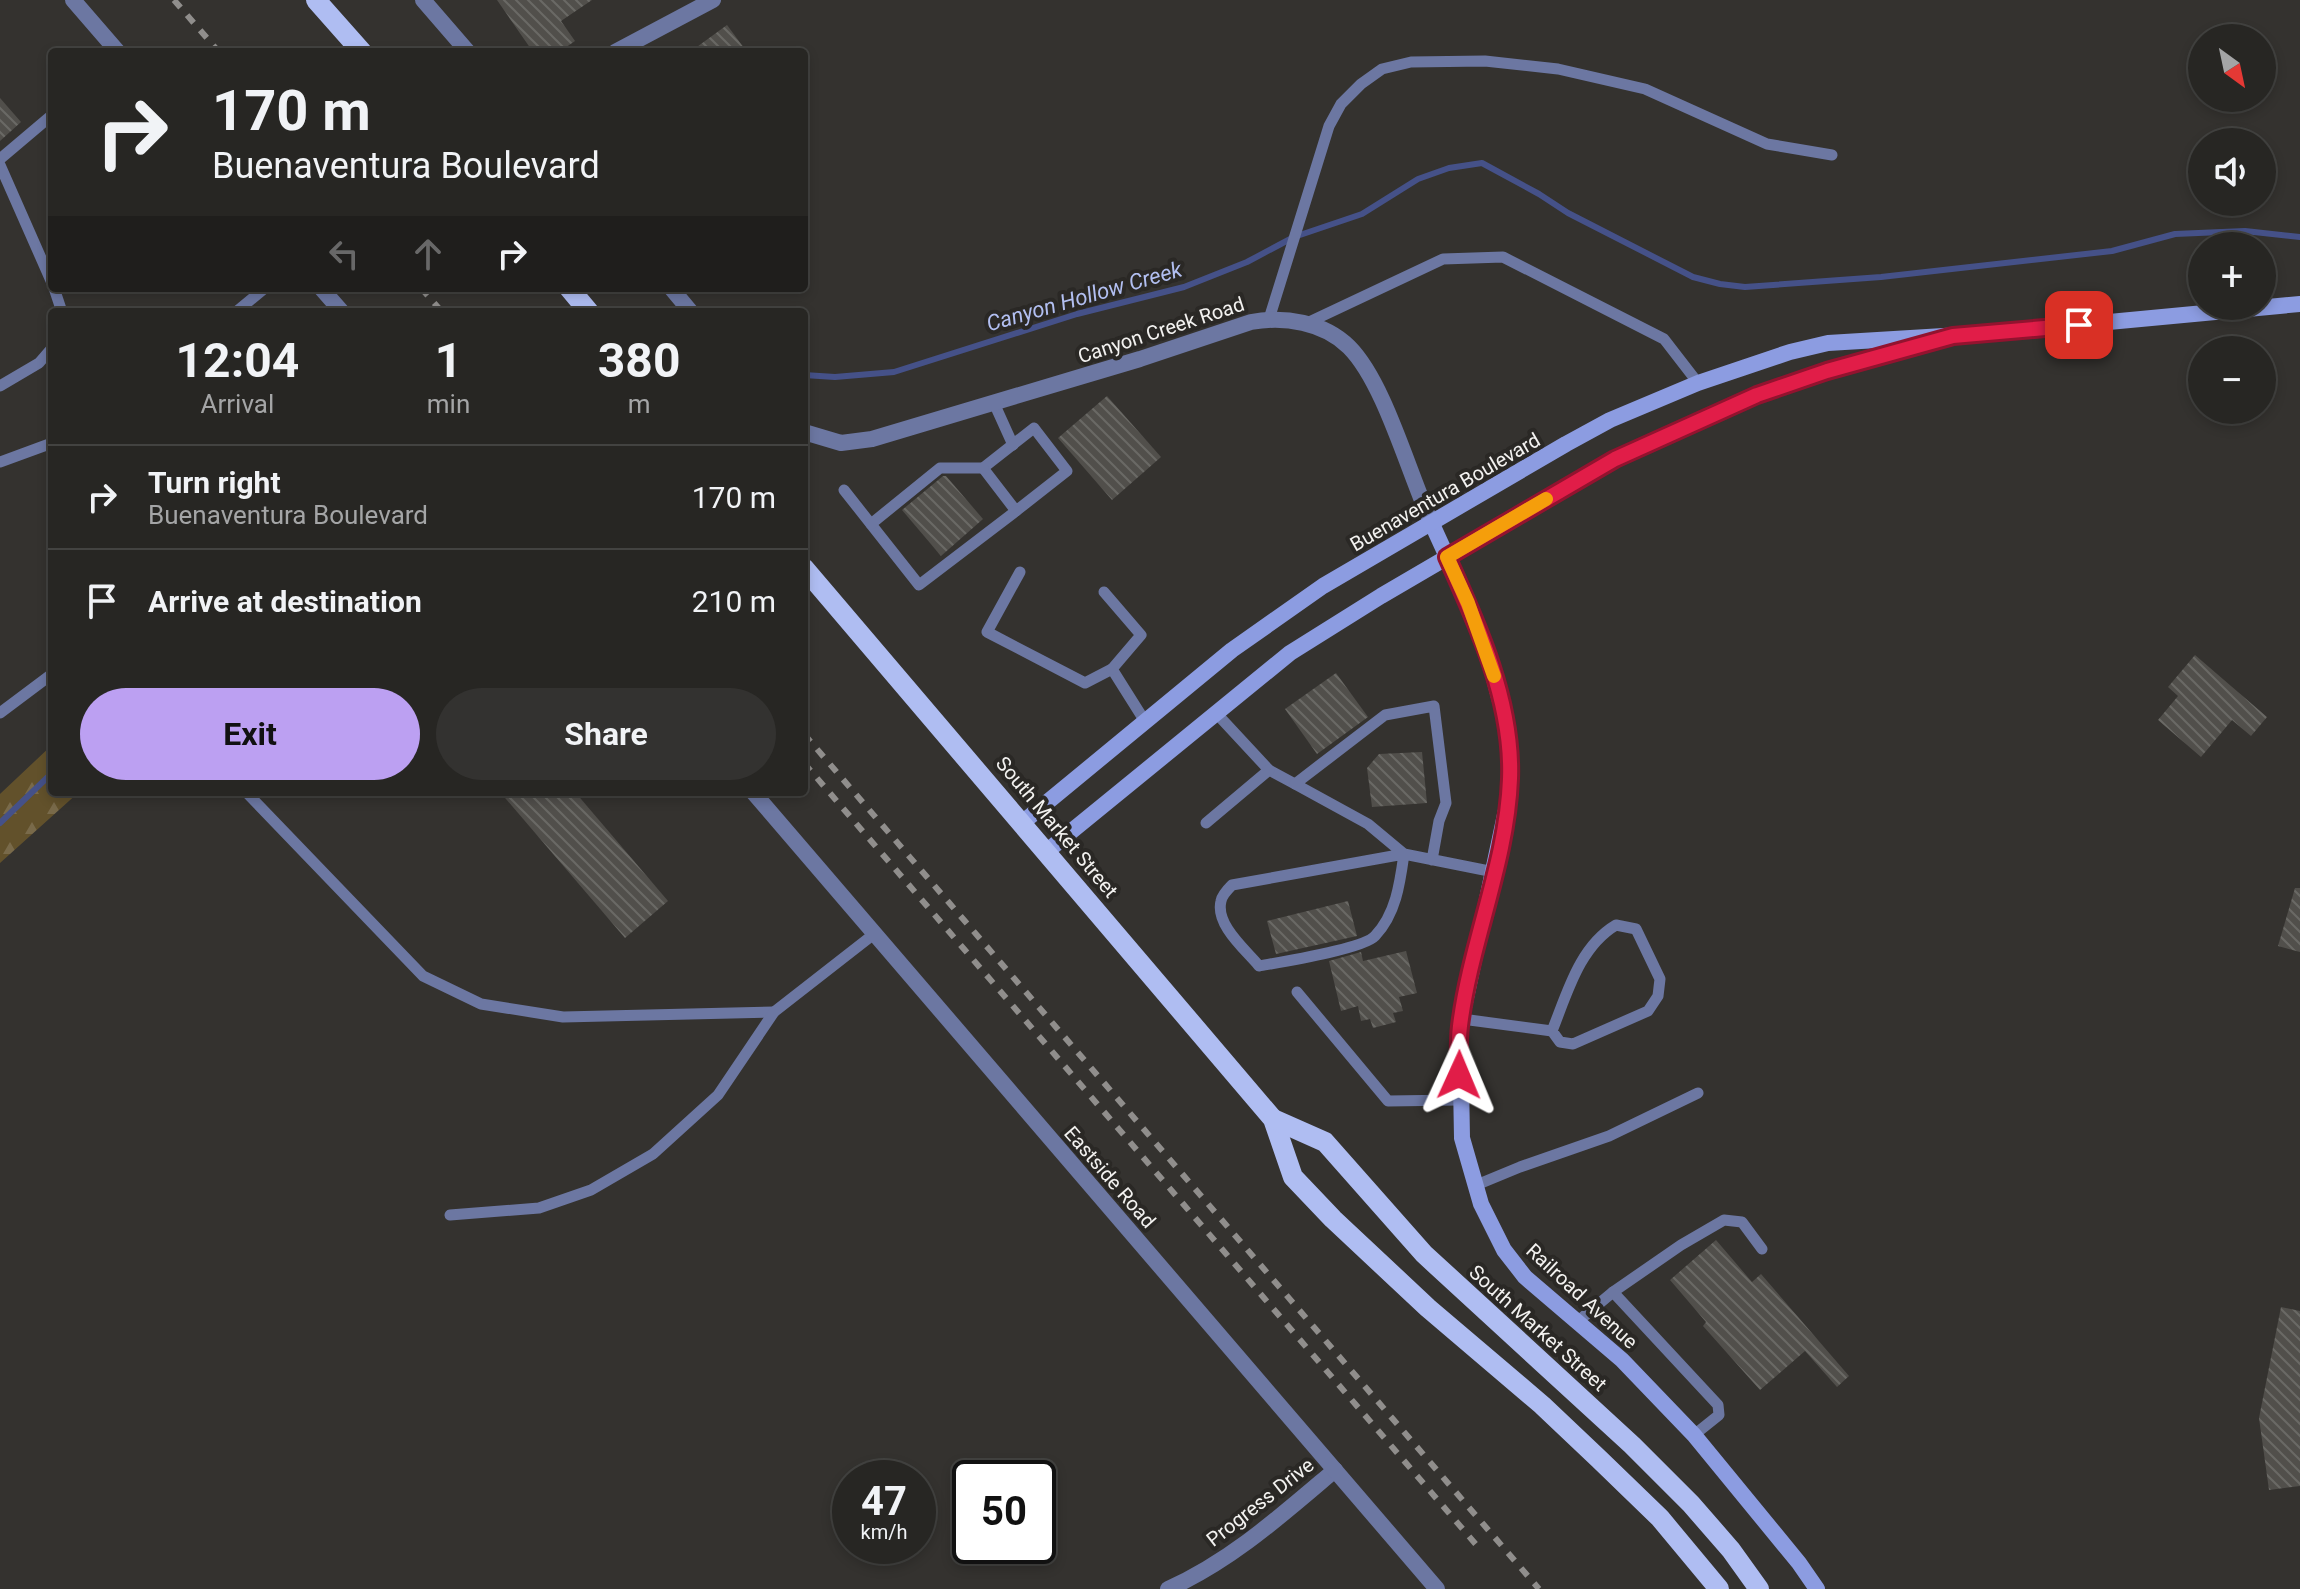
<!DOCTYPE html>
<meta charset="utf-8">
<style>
body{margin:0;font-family:Roboto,sans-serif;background:#333230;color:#f1f3f6;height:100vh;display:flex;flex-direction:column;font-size:30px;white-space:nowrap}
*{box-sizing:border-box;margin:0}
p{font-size:26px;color:#a4a5a6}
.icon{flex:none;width:44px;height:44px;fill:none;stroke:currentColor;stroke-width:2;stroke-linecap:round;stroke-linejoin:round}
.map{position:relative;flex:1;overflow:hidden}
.drawer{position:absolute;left:48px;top:308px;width:760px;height:488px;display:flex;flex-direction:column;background:#272623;border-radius:8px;box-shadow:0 4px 12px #0003,0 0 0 2px #434341}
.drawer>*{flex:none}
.banner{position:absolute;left:48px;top:48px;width:760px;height:244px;border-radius:8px;box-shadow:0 4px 12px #0003,0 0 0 2px #434341;background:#272623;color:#f1f3f6;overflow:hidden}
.needle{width:52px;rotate:147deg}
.tools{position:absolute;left:2188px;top:24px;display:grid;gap:16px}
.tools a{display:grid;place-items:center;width:88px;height:88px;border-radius:50%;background:#272623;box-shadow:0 4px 12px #0003,0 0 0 2px #434341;font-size:40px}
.speed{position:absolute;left:832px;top:1460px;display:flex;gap:16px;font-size:40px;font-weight:700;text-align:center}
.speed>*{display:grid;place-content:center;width:104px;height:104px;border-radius:50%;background:#272623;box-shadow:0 4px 12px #0003,0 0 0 2px #434341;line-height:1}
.speed small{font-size:20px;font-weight:400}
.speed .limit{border:4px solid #111;border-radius:12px;background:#fff;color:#111}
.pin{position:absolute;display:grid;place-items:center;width:68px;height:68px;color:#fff;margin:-34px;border-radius:16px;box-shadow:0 4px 12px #0006}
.me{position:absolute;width:88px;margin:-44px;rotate:1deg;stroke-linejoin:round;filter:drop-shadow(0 0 6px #0008)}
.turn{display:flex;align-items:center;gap:28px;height:168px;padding:0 32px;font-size:36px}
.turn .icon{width:104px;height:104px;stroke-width:2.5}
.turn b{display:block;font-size:56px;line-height:68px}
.lanes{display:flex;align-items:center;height:76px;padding:0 32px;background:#0003;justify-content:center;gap:40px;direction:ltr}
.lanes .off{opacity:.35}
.eta{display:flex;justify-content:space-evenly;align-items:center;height:136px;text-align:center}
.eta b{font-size:48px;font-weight:700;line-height:56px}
.button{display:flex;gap:16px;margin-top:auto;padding:16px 32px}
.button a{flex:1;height:92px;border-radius:48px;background:#bca0f2;color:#111;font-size:32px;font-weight:700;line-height:92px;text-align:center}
.button a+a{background:#333230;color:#f1f3f6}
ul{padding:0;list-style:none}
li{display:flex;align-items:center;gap:24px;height:104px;padding:0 32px;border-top:2px solid #434341}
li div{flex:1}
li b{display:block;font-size:30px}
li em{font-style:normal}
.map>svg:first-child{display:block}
</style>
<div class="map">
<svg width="2300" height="1589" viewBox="0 0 2300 1589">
<defs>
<pattern id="forest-firs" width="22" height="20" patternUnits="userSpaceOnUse" patternTransform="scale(2)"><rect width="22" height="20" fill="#62512b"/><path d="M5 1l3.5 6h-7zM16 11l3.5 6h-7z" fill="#796a4a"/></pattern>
<pattern id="building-back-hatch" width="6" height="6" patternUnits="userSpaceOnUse" patternTransform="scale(2)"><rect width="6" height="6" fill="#514f4b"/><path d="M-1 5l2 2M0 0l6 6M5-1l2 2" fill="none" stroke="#6a6965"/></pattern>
</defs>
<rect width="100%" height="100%" fill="#34322f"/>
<path fill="url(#forest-firs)" d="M52,745V792H79L0,863V794Z"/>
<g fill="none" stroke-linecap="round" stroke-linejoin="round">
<g stroke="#455188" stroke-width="6">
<path d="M804,375L835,377L894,372L1077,314L1184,287L1247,262L1294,237L1362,214L1418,179L1449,168L1482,163L1539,194L1568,213L1693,277L1720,284L1745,287L1881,277L2112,251L2175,234L2245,231L2300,237"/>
<path d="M0,823L52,773"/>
</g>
</g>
<g fill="url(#building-back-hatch)">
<path d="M497,0H592L561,21L575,41L559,52H533Z"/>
<path d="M727,25L747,52H690Z"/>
<path d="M0,98L21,122L0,141Z"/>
<path d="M1107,396L1161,457L1112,500L1058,438Z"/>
<path d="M943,476H946L983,519L941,556L902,510Z"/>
<path d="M2195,655L2267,717L2251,736L2232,720L2201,757L2158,720L2178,696L2168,687Z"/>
<path d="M1336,673L1368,717L1317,754L1285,709Z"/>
<path d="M1422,752L1427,803L1372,807L1367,768L1379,754Z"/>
<path d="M500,792H575L668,901L625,938Z"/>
<path d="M2295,888H2300V952L2278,946Z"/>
<path d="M1348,901L1357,936L1276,954L1267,921Z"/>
<path d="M1406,951L1417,993L1399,997L1403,1011L1393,1013L1396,1022L1373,1028L1370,1019L1361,1021L1358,1006L1341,1011L1329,961L1361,952L1363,961Z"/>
<path d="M1716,1240L1752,1282L1761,1274L1849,1376L1837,1387L1805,1351L1760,1390L1703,1326L1706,1322L1670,1280Z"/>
<path d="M2281,1307L2300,1311V1486L2269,1490L2259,1418Z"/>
</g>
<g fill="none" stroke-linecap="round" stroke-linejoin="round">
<g stroke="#6c77a2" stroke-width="11">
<path d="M0,159L52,115"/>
<path d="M0,165L52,283"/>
<path d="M54,288L62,312"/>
<path d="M236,312L265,288"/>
<path d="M1269,319L1329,126L1341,104L1361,84L1382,69L1411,62L1485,61L1558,69L1645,89L1767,144L1832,155"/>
<path d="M1305,324L1443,259L1503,257L1664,339L1698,383"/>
<path d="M0,386L39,363L52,348"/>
<path d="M994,403L1013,445"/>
<path d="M1034,428L1067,471L1016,511L983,468Z"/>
<path d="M0,462L52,443"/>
<path d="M844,490L919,585L1016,511"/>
<path d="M871,524L940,468H983"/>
<path d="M1020,572L987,632L1085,683L1112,669L1146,723"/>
<path d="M1104,592L1141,635L1112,669"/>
<path d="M0,713L52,674"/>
<path d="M1217,714L1269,770L1295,784"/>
<path d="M246,792L423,976L481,1004L563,1017L774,1012"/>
<path d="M1206,823L1269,770"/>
<path d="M1432,860L1439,821L1446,803L1434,706L1385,715L1295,784L1368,824L1404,854C1400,883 1396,914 1375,936C1363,949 1281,962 1259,966C1246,950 1215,925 1221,901C1222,895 1228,889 1232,885L1404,854L1494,872"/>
<path d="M1297,992L1388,1101L1459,1100"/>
<path d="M1462,1019L1552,1031L1560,1042L1573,1044L1648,1011L1658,996L1660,979L1636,929L1616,925C1579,947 1567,994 1552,1031"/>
<path d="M1474,1186L1520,1167L1609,1136L1698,1093"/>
<path d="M450,1215L539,1208L591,1190L653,1154L718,1095L774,1012L874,934"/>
<path d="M1577,1322L1613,1292"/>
<path d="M1694,1435L1719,1415L1718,1405L1613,1292L1681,1245L1724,1220L1742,1222L1762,1249"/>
</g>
<g stroke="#6c77a2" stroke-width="16">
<path d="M615,52L713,0"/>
<path d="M1168,1589C1231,1561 1283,1514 1335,1470"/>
</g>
<g stroke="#6c77a2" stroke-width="16">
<path d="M73,0L118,52"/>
<path d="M423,0L468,52"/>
<path d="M321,288L342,312"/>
<path d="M671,288L691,312"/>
<path d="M804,432L841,443L872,439L1140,359L1251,322C1284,316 1324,322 1349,347C1385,383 1409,475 1432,524"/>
<path d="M753,792L1437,1589"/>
</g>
<g stroke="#8c9ce1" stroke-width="16">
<path d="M1432,524L1468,603L1492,671L1504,716L1510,757L1509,796L1460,1026L1462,1138L1481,1204L1504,1250L1525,1277L1622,1360L1694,1435L1799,1563L1817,1589"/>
<path d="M1022,823L1232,650L1323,586L1566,444L1610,420L1698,383L1790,352L1828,343L1993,333L2300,304"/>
<path d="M1046,852L1290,653L1381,596L1615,459L1757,395L1827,371L1921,345"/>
</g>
<g stroke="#afbdf2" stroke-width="20">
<path d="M316,0L362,52"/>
<path d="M569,288L589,312"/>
<path d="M804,568L1273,1119L1293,1177L1333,1219L1428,1308L1542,1405L1599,1459L1660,1518L1719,1589"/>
<path d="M1273,1119L1325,1142L1424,1254L1632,1445L1691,1504L1731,1550L1759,1589"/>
</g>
<g stroke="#908e8c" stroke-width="6" stroke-dasharray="10 10" stroke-linecap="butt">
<path d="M174,0L219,52"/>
<path d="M421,288L442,312"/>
<path d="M804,734L1539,1589"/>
<path d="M804,763L1479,1548"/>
</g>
</g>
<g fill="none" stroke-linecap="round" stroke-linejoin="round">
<g stroke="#92132f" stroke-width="20">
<path id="route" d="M1459,1075C1459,1059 1458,1042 1460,1026C1470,944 1507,862 1510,779C1513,703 1478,625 1447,557L1615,459L1757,395L1827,371L1953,336L2079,325"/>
</g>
<use href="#route" stroke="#e11d48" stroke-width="14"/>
<path stroke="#f59e0b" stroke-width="14" d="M1494,676L1468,603L1447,557L1546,499"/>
</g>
<g text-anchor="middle" stroke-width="8" stroke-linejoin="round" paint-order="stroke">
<g font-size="20" fill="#f3f2f0" stroke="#2a2825">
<text transform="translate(1161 330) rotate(-18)" y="7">Canyon Creek Road</text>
<text transform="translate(1445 492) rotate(-30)" y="7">Buenaventura Boulevard</text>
<text transform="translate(1057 827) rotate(50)" y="7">South Market Street</text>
<text transform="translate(1110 1177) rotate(49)" y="7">Eastside Road</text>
<text transform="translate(1582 1296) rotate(43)" y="7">Railroad Avenue</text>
<text transform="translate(1538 1328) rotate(42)" y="7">South Market Street</text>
<text transform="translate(1260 1502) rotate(-38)" y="7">Progress Drive</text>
</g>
<g font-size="22" font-style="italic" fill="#b2bff1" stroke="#2a2825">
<text transform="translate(1084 296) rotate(-16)" y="8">Canyon Hollow Creek</text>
</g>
</g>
</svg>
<div class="tools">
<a><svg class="needle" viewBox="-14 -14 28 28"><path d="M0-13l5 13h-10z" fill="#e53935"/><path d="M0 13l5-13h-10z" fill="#a4a5a6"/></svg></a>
<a><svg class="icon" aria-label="sound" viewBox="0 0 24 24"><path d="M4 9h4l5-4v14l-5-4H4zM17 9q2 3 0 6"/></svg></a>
<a>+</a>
<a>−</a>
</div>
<div class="speed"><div>47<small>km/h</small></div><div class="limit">50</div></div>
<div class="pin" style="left:2079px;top:325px;background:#d93025"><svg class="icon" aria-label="arrive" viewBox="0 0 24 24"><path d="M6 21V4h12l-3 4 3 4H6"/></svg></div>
<svg class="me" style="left:1459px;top:1075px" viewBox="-20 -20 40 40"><path d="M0-17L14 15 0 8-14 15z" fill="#e11d48" stroke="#fff" stroke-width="4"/></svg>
<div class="banner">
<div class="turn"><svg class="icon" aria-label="right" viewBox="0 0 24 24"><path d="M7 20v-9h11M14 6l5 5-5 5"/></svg><div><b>170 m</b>Buenaventura Boulevard</div></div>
<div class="lanes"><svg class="icon off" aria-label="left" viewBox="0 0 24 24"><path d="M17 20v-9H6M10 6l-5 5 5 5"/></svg><svg class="icon off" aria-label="ahead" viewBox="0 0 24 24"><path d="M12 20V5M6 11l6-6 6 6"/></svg><svg class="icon" aria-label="right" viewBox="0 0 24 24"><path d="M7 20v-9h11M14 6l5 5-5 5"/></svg></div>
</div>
<section class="drawer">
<div class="eta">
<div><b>12:04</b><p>Arrival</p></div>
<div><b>1</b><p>min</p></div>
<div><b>380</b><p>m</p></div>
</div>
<ul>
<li><svg class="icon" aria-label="right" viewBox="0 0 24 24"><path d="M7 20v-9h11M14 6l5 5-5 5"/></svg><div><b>Turn right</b><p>Buenaventura Boulevard</p></div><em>170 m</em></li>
<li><svg class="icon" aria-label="arrive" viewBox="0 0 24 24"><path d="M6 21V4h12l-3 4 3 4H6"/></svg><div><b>Arrive at destination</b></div><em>210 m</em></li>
</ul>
<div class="button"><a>Exit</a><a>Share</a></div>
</section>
</div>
